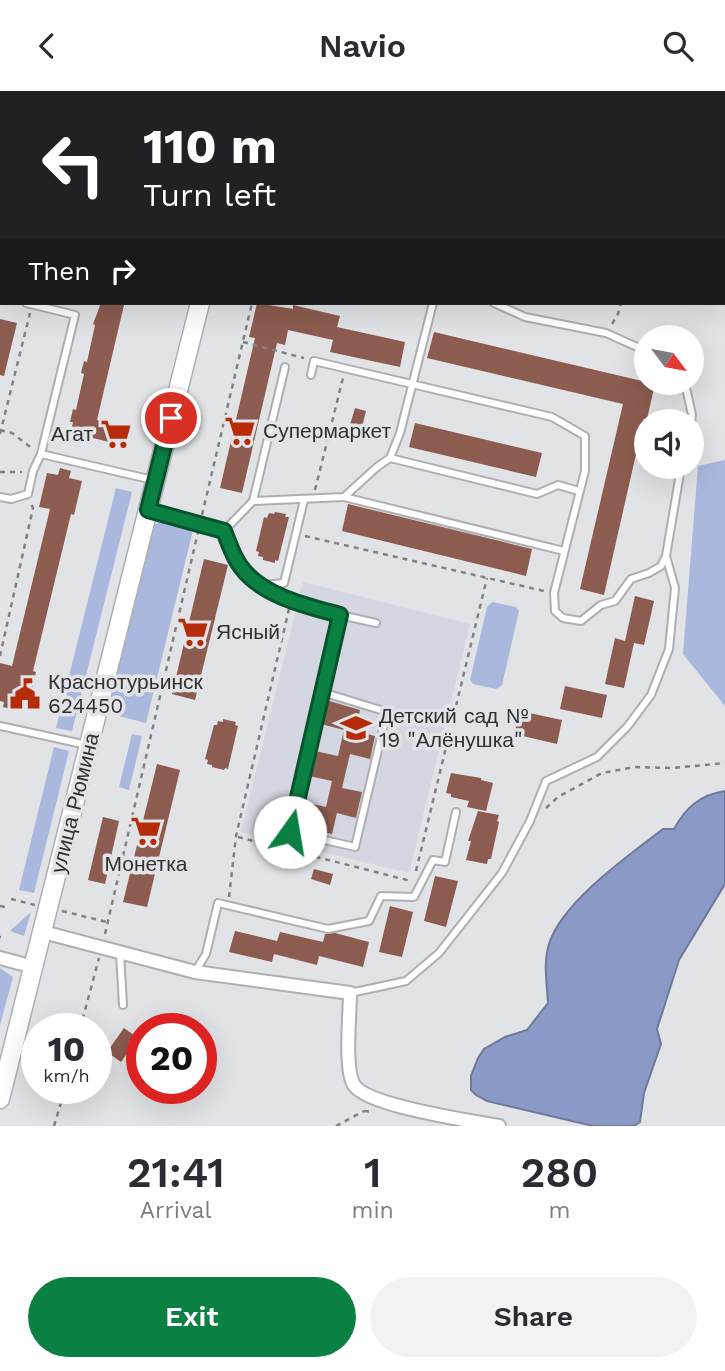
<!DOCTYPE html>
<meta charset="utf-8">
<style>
body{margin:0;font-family:"Work Sans",sans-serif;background:#f2f2f3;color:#2b2b33;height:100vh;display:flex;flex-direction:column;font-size:26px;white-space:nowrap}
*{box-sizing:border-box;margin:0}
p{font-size:23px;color:#7c7c81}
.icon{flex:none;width:38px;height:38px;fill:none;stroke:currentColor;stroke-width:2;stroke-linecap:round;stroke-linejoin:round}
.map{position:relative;height:1035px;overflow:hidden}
.details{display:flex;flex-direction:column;background:#fff;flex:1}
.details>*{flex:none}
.hud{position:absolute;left:0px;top:0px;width:726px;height:214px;box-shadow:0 7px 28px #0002;background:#202124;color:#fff;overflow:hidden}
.needle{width:46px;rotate:122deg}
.controls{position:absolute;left:634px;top:234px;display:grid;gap:14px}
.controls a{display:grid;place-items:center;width:70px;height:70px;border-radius:50%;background:#fff;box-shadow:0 7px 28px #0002;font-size:35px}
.speed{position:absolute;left:21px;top:922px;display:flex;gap:14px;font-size:35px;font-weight:700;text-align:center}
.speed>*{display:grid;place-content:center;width:91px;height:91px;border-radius:50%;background:#fff;box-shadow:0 7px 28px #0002;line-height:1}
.speed small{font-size:18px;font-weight:400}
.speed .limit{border:10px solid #d22;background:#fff;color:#111}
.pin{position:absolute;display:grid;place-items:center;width:60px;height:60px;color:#fff;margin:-30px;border:4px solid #fff;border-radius:50%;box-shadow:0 2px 7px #0007}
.me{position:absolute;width:77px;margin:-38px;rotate:13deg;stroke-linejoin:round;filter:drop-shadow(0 0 5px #0008)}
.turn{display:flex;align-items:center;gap:24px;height:147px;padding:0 28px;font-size:32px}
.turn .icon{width:91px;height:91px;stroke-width:2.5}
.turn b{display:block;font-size:49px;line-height:60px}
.then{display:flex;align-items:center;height:66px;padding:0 28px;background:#0003;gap:14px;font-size:26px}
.eta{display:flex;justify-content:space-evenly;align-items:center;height:119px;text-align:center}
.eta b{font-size:42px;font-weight:600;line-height:49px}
.button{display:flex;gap:14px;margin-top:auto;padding:14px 28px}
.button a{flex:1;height:80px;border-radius:42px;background:#0b8043;color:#fff;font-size:28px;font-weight:600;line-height:80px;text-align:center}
.button a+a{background:#f2f2f3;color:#2b2b33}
header{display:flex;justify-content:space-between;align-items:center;height:91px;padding:0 28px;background:#fff;font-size:32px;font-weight:600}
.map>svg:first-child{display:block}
</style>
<header><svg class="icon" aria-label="back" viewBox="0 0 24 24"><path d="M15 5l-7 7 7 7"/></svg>Navio<svg class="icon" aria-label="search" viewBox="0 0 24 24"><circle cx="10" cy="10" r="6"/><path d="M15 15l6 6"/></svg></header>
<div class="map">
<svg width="725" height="1035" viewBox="0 0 725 1035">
<rect width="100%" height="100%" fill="#e2e3e6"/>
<path fill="#d4d7e1" d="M303,491L470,533L409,782L241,741Z"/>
<g fill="#abb8dd">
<path d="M459,0H725V41L724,2Z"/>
<path d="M725,369V615L683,563L698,375Z"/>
<path d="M116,397L132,401L72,640L56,637Z"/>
<path d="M159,431L193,439L146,632L115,624L109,617L153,435Z"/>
<path d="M492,511L516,516L519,520L502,594L496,598L473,593L470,589L487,516Z"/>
<path d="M132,643L142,645L129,699L119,696Z"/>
<path d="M54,656L69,660L34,802L19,799Z"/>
<path d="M31,821L24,845L10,840Z"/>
<path d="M0,877L13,886L0,934Z"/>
</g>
<path fill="#8a99c5" stroke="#6f7a99" stroke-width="2" d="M725,700V793L679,869L657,938L661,953L644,1002L640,1031L634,1035H593L487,1010L476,1004L471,999V985L478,967L484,958L505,946L527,939L548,912C547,892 543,872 549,853C562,811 629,764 663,738H674C686,716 700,704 725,700Z"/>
<g fill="#8d5c50">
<path d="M101,212H121L124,214L97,329L126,335L121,354L93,347L90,348L88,353L69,349L73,331H70L73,318L76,319L84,283L81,282L84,270L87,271L95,234L93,233Z"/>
<path d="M257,212L293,218V214L340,225L337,236L405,251L400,276L330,261L333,249L288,239L285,254L277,252L242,402L220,397L255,247L249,246Z"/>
<path d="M0,228L17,232L4,285L0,284Z"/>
<path d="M434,241L655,293L647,328H644L604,504L580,498L623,313L427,267Z"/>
<path d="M355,317L366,320L361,340L349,337Z"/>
<path d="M415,332L542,362L536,386L409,356Z"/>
<path d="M60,377L71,380L69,387L82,390L74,424L71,423L33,580L36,581L28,616L17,614L15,619L3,616L4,611L0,610V572L12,575L50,418L39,416L47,382L58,384Z"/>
<path d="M348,413L532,458L526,485L342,440Z"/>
<path d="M275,421L286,423L285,426H289L278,470L275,469V472L263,469V466L258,465L259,461L256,460L264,426L267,427L269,422L274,423Z"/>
<path d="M204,468L228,474L195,609L172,603Z"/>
<path d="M635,505L654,510L644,554L634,552L624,597L605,593L615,547L625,550Z"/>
<path d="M565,595L607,604L602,627L560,618Z"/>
<path d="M326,609L360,619L355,640L375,645L370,668L350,663L342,697L362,701L356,727L337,722L332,743L297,735L303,711L326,716L332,690L309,685L315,660L338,665L344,639L321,633Z"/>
<path d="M520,620L562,629L557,653L514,643Z"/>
<path d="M223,628L236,631L235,634L238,635L228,678L225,677L224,679L212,676V674L207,673L208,669L205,668L214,634H217L218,630L223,631Z"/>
<path d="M157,673L180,679L147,816L123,811Z"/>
<path d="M451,682L481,687V689L493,692L486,720L467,716L469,710L451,706V703L446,702Z"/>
<path d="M478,720L499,724L497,730L499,731L491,768H488L487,773L466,769L471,750H468Z"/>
<path d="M103,726L119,730L105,793L88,789Z"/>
<path d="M314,778L333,783L330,794L311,788Z"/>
<path d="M435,785L458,790L446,836L424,830Z"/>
<path d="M390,815L413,821L402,866L379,861Z"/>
<path d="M235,840L277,850L280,841L323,851L325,843L335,842L369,851L363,876L319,865L317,874L274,863L272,871L229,861Z"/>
<path d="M124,937L138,947L121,971L107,961Z"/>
</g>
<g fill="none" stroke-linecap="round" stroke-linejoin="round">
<g stroke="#aeafb2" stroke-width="10">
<g id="lane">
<path d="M440,0L448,2"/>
<path d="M724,61H725"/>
<path d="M0,206H2"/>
<path d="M26,212L75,224L41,363"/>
<path d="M494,212L525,226L606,242L646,260"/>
<path d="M311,284L314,270L552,326L585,345V380L554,502L555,520L563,527L581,530L601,514L615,510L631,488L649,482L661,475L666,465"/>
<path d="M685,292L692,324L691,331"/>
<path d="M390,367L537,403L558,394L579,400"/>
<path d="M0,406L11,408L28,403L33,380L41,363L153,389"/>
<path d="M344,406L564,460"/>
<path d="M253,410L285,276"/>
<path d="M150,420L224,440C229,452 233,466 241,476C263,505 307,515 340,524L290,741L355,756L387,621L322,601"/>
<path d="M224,440L253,410L344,406L377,376L390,367L400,342L433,212"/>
<path d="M263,494L284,492L304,409"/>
<path d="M340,524L376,532"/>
<path d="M0,635L87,654"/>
<path d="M120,862L123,914"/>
<path d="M195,881L206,863L218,812L328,838L369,830L381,805L414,806L433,769L445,771L456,721"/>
<path d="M350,902L406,890L439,862L502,782L530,730L546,690L597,666L627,636L651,604L669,558L675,497L666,465L681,376"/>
</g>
</g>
<g stroke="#aeafb2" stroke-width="16">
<g id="street">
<path d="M0,77H2"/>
<path d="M43,841L195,881L350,902C350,923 344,978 354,994C367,1015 471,1030 499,1035"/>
<path d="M0,867L34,876"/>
</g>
</g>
<g stroke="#aeafb2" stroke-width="21">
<g id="secondary">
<path d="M101,0V2"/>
<path d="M0,1008L200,212"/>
</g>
</g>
<g stroke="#818284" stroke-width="2.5" stroke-dasharray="5 5" stroke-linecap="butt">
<path d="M0,129L2,130"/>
<path d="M612,233L618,223L621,212"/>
<path d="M243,251L304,267"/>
<path d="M0,339L12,342L33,358"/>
<path d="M0,343L30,222"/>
<path d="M0,381H22"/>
<path d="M315,399L343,287"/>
<path d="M202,424L252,212"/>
<path d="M305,445L544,500"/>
<path d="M0,565L33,417L31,412"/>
<path d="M546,717L558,706L602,682L635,676L673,677L725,672"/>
<path d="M238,746L411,790"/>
<path d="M416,780L487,487"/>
<path d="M229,806L236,745L289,518"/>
<path d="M11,808L35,814"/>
<path d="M0,815L9,817"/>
<path d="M62,820L107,831"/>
<path d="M105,843L198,441"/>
<path d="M0,846H1"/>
<path d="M80,938L99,867"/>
<path d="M364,1020L374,1021"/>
<path d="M54,1035L65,998"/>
<path d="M336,1035L364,1020"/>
</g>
<use href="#lane" stroke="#fff" stroke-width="6"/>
<use href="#street" stroke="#fff" stroke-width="12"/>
<use href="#secondary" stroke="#fff" stroke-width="18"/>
<g stroke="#5f6061" stroke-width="6">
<g id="rail">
<path d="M307,0L315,2"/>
<path d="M724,92H725"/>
</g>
</g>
<use href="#rail" stroke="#e2e3e6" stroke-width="3.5" stroke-dasharray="10" stroke-linecap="butt"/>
</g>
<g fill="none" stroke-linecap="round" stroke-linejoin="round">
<g stroke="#07532c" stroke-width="18">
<path id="route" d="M171,327L148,419L224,440C229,452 233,466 241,476C262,505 307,515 340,524L290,741"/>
</g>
<use href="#route" stroke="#0b8043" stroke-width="12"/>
</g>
<defs>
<g id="supermarket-bare" transform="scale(2.415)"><path d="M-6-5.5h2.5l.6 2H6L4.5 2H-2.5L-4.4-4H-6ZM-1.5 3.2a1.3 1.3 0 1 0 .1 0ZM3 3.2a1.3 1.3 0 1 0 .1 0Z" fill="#b62b08" stroke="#e2e3e6" stroke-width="2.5" paint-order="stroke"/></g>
<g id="civic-bare" transform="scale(2.415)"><path d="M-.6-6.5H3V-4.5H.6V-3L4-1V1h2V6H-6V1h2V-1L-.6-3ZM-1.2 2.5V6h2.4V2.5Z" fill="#b62b08" stroke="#e2e3e6" stroke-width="2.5" paint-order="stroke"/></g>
<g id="school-bare" transform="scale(2.415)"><path d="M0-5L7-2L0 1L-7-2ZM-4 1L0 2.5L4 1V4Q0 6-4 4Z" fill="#b62b08" stroke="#e2e3e6" stroke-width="2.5" paint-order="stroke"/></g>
</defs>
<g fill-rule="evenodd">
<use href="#supermarket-bare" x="240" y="340"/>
<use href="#supermarket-bare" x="116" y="343"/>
<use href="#supermarket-bare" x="193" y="541"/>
<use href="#civic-bare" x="25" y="603"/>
<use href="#school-bare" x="356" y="637"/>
<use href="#supermarket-bare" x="146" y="740"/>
</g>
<g text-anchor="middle" stroke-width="7" stroke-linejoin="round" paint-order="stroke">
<g font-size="21" fill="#313132" stroke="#e2e3e6" text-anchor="start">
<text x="263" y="347">Супермаркет</text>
<text x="93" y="350" text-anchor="end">Агат</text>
<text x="216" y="548">Ясный</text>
<text x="48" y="598">Краснотурьинск<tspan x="48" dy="24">624450</tspan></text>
<text x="379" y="632">Детский сад №<tspan x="379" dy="24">19 "Алёнушка"</tspan></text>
<text x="146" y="780" text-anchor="middle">Монетка</text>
</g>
<g font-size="21" fill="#313132" stroke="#e2e3e6">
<text transform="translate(75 712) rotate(-76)" y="7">улица Рюмина</text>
</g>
</g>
</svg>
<div class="controls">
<a><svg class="needle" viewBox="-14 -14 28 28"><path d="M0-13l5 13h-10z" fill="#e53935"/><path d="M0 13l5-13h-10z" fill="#7c7c81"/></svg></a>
<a><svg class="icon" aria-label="sound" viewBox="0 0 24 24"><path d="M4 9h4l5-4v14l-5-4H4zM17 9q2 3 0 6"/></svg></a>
</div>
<div class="speed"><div>10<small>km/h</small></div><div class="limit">20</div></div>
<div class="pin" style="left:171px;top:327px;background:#d93025"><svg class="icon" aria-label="arrive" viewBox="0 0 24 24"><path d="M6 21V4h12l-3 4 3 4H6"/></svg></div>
<svg class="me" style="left:290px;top:741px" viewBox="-20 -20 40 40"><circle r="19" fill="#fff"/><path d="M0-13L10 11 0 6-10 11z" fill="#0b8043"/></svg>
<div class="hud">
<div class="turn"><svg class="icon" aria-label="left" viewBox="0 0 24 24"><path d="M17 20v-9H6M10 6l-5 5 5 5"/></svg><div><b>110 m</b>Turn left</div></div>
<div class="then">Then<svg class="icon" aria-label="right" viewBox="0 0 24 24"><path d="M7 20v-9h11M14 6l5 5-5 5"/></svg></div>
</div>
</div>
<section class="details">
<div class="eta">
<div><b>21:41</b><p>Arrival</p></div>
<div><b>1</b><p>min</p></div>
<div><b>280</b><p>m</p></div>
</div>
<div class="button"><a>Exit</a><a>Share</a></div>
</section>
